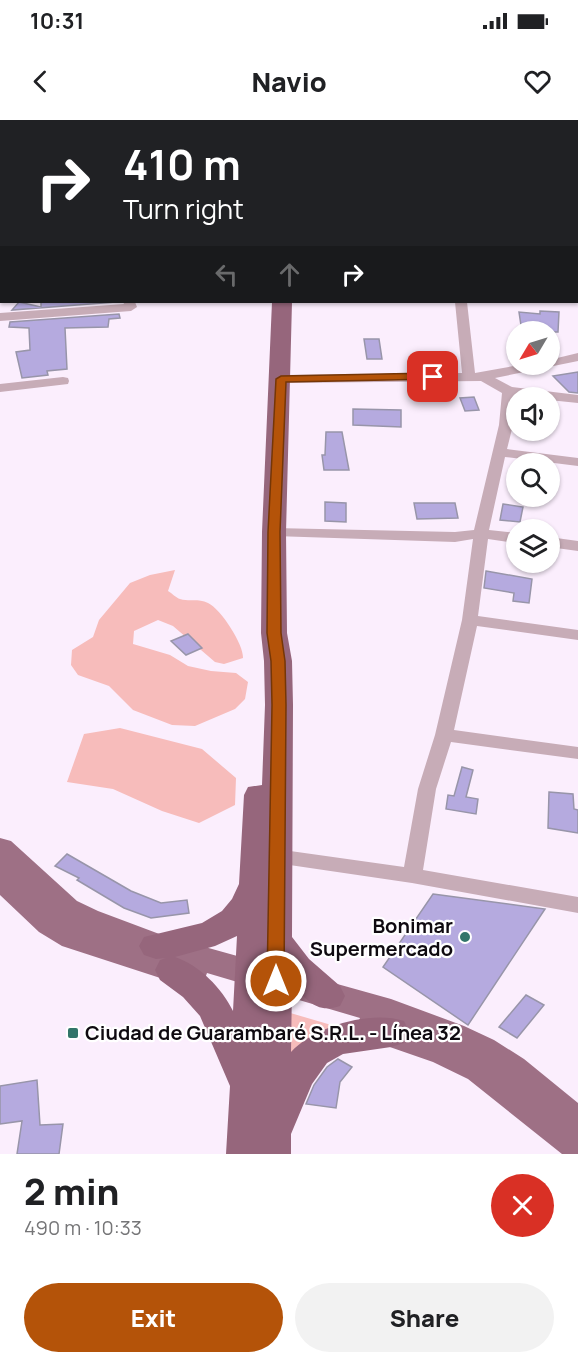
<!DOCTYPE html>
<meta charset="utf-8">
<style>
body{margin:0;font-family:Manrope,sans-serif;background:#f2f2f2;color:#202124;height:100vh;display:flex;flex-direction:column;font-size:22px;white-space:nowrap}
*{box-sizing:border-box;margin:0}
p{font-size:20px;color:#757577}
.icon{flex:none;width:33px;height:33px;fill:none;stroke:currentColor;stroke-width:2;stroke-linecap:round;stroke-linejoin:round}
.map{position:relative;height:1034px;overflow:hidden}
.panel{display:flex;flex-direction:column;background:#fff;flex:1}
.panel>*{flex:none}
.hud{position:absolute;left:0px;top:0px;width:579px;height:183px;box-shadow:0 2px 4px #0004;background:#202124;color:#fff;overflow:hidden}
.needle{width:39px;rotate:232deg}
.controls{position:absolute;left:506px;top:201px;display:grid;gap:12px}
.controls a{display:grid;place-items:center;width:54px;height:54px;border-radius:50%;background:#fff;box-shadow:0 2px 4px #0004;font-size:30px}
.pin{position:absolute;display:grid;place-items:center;width:51px;height:51px;color:#fff;margin:-26px;border-radius:12px;box-shadow:0 3px 9px #0006}
.me{position:absolute;width:66px;margin:-33px;rotate:0deg;stroke-linejoin:round;filter:drop-shadow(0 0 4px #0008)}
.turn{display:flex;align-items:center;gap:21px;height:126px;padding:0 24px;font-size:27px}
.turn .icon{width:78px;height:78px;stroke-width:2.5}
.turn b{display:block;font-size:42px;line-height:51px}
.lanes{display:flex;align-items:center;height:57px;padding:0 24px;background:#0003;justify-content:center;gap:30px;direction:ltr}
.lanes .off{opacity:.35}
.round{display:grid;place-items:center;flex:none;width:63px;height:63px;border-radius:32px;background:#f2f2f2}
.headline{display:flex;align-items:center;justify-content:space-between;height:102px;padding:0 24px}
h1{font-size:36px;font-weight:800;line-height:45px}
.button{display:flex;gap:12px;margin-top:auto;padding:12px 24px}
.button a{flex:1;height:69px;border-radius:36px;background:#b45309;color:#fff;font-size:24px;font-weight:800;line-height:69px;text-align:center}
.button a+a{background:#f2f2f2;color:#202124}
.status{display:flex;justify-content:space-between;align-items:center;height:42px;padding:0 30px;background:#fff;direction:ltr}
.status svg{height:16px;fill:currentColor}
header{display:flex;justify-content:space-between;align-items:center;height:78px;padding:0 24px;background:#fff;font-size:27px;font-weight:800}
.map>svg:first-child{display:block}
</style>
<div class="status"><b>10:31</b><svg viewBox="0 0 49 12"><path d="M0 12V9h3v3zM5 12V6h3v6zM10 12V3h3v9zM15 12V0h3v12zM26 1h20v11H26zM47 4h2v5h-2z"/></svg></div>
<header><svg class="icon" aria-label="back" viewBox="0 0 24 24"><path d="M15 5l-7 7 7 7"/></svg>Navio<svg class="icon" aria-label="heart" viewBox="0 0 24 24"><path d="M12 20l-8-8c-3-5 5-10 8-4 3-6 11-1 8 4z"/></svg></header>
<div class="map">
<svg width="578" height="1034" viewBox="0 0 578 1034">
<rect width="100%" height="100%" fill="#fbeefd"/>
<g fill="#f7bcbb">
<path d="M175,450L168,471C172,473 176,478 180,479C190,482 198,478 208,483C221,489 244,525 243,538L224,544L215,542L173,506L158,500L134,511L133,524L170,535L188,546L211,551L236,553L248,562L245,579L235,589L195,606L172,605L133,590L109,566L78,555L71,545L72,530L93,517L99,500L130,463L150,455Z"/>
<path d="M120,608L202,629L236,658L235,685L199,703L162,691L113,669L67,662L84,614Z"/>
<path d="M287,892L345,909L286,943Z"/>
</g>
<g fill="#b5aadf" stroke="#9895a9" stroke-width="1.5">
<path d="M19,182L41,187V182H116L12,190Z"/>
<path d="M540,191L559,192L558,212H522L519,192L540,194Z"/>
<path d="M119,194L120,198L109,199L108,207L65,208L67,249L47,251L48,255L22,258L16,232L30,230L29,208L9,207L10,202Z"/>
<path d="M364,219H379L382,239H367Z"/>
<path d="M578,252V273L569,272L553,256Z"/>
<path d="M474,277L479,290L465,291L460,278Z"/>
<path d="M353,289L401,290V307L353,305Z"/>
<path d="M326,312H342L349,350H324L322,335H325Z"/>
<path d="M325,382L346,383V402L325,401Z"/>
<path d="M414,383H455L458,398L417,399Z"/>
<path d="M503,384L523,387L520,402L500,400Z"/>
<path d="M486,451L532,459L529,483L513,481L514,473L484,468Z"/>
<path d="M188,514L202,528L186,535L171,521Z"/>
<path d="M462,647L473,650L466,677L478,679L476,694L446,689L448,675L454,676Z"/>
<path d="M549,672L573,674L574,689L578,690V713L548,708Z"/>
<path d="M67,734L131,771L161,783L187,780L189,793L151,798L124,788L77,760L79,758L55,746Z"/>
<path d="M433,774L545,789L468,905L383,847Z"/>
<path d="M526,875L544,885L517,918L499,907Z"/>
<path d="M338,939L352,947L340,962L336,988L306,984L314,965L327,947Z"/>
<path d="M37,960L40,1005L63,1004L59,1034H17L22,1001L0,1004V966Z"/>
</g>
<g fill="none" stroke-linecap="round" stroke-linejoin="round">
<g fill="#c7acb7" fill-rule="evenodd">
<rect x="16" y="0" width="10" height="2"/>
<rect x="0" y="8" width="2" height="6"/>
<path d="M0,74H2L0,83Z"/>
<rect x="0" y="89" width="2" height="6"/>
<rect x="0" y="140" width="2" height="6"/>
<path d="M123,182H135L137,187L131,191L0,201V193L124,184Z"/>
<path d="M455,182H467L475,253L525,244H549V240L578,233V241L495,258L512,267L578,275V283L549,280V278L515,276L513,305L507,329L578,338V346L505,337L489,410L516,413V423L488,419L478,496L578,510V520L477,506L454,610L578,627V639L451,622L436,669L423,750L578,777V793L412,763L276,743L269,741L266,736L269,731L276,729L404,747L418,669L435,615L462,500L473,419L455,422L274,416L267,412L274,408L455,412L474,410L499,305L502,273L481,261L281,263L275,259L281,255L462,253Z"/>
<path d="M63,257L68,258L69,261L68,264L0,272V264Z"/>
<path d="M549,417L578,421V431L549,427Z"/>
</g>
<path fill="#9e7085" fill-rule="evenodd" d="M0,718L11,721L77,781L98,791L162,815L391,879L464,906L494,920L524,939L578,983V1034H562L468,959L433,942L361,917L356,907L360,898L207,853L203,864L191,868L62,826L39,812L0,775Z"/>
<g fill="#96667c" fill-rule="evenodd">
<path d="M261,0H275L276,2H261Z"/>
<path d="M272,182H292L286,412L287,513L292,541L293,585L292,817L309,839L340,866L345,876L340,886C316,894 308,880 292,865L291,932C315,906 371,890 404,901L409,912L404,923L391,927L343,934L327,943L312,964L291,1014V1034H226L230,966L200,896L183,877L160,860L155,850L160,840L166,838L156,839L144,835L139,826L144,817L202,803L222,791L232,779L239,764L244,675L248,667L262,665L265,585L264,541L261,513L262,412ZM237,816L233,891C222,868 199,845 175,837L215,826Z"/>
</g>
</g>
<path fill="#b45309" stroke="#753606" stroke-width="1.5" d="M433,253L438,257L437,259L286,262L280,412L281,513L285,541L286,585L284,861L282,866L276,869L269,866L267,861L272,585L271,541L267,513L268,412L276,259L281,256Z"/>
<g fill="#317569" stroke="#fff" stroke-width="2">
<circle cx="465" cy="817" r="6"/>
<rect x="67" y="907" width="12" height="12" rx="3"/>
</g>
<g text-anchor="middle" stroke-width="4.5" stroke-linejoin="round" paint-order="stroke">
<g font-size="20" font-weight="bold" fill="#0f0a10" stroke="#fff" text-anchor="end">
<text x="453" y="813">Bonimar<tspan x="453" dy="23">Supermercado</tspan></text>
<text x="85" y="920" text-anchor="start">Ciudad de Guarambaré S.R.L. - Línea 32</text>
</g>
</g>
</svg>
<div class="controls">
<a><svg class="needle" viewBox="-14 -14 28 28"><path d="M0-13l5 13h-10z" fill="#e53935"/><path d="M0 13l5-13h-10z" fill="#757577"/></svg></a>
<a><svg class="icon" aria-label="sound" viewBox="0 0 24 24"><path d="M4 9h4l5-4v14l-5-4H4zM17 9q2 3 0 6"/></svg></a>
<a><svg class="icon" aria-label="search" viewBox="0 0 24 24"><circle cx="10" cy="10" r="6"/><path d="M15 15l6 6"/></svg></a>
<a><svg class="icon" aria-label="layers" viewBox="0 0 24 24"><path d="M12 4l9 5-9 5-9-5zM3 14l9 5 9-5"/></svg></a>
</div>
<div class="pin" style="left:433px;top:257px;background:#d93025"><svg class="icon" aria-label="arrive" viewBox="0 0 24 24"><path d="M6 21V4h12l-3 4 3 4H6"/></svg></div>
<svg class="me" style="left:276px;top:861px" viewBox="-20 -20 40 40"><circle r="17" fill="#b45309" stroke="#fff" stroke-width="3"/><path d="M0-11L8 9 0 5-8 9z" fill="#fff"/></svg>
<div class="hud">
<div class="turn"><svg class="icon" aria-label="right" viewBox="0 0 24 24"><path d="M7 20v-9h11M14 6l5 5-5 5"/></svg><div><b>410 m</b>Turn right</div></div>
<div class="lanes"><svg class="icon off" aria-label="left" viewBox="0 0 24 24"><path d="M17 20v-9H6M10 6l-5 5 5 5"/></svg><svg class="icon off" aria-label="ahead" viewBox="0 0 24 24"><path d="M12 20V5M6 11l6-6 6 6"/></svg><svg class="icon" aria-label="right" viewBox="0 0 24 24"><path d="M7 20v-9h11M14 6l5 5-5 5"/></svg></div>
</div>
</div>
<section class="panel">
<div class="headline"><div><h1>2 min</h1><p>490 m · 10:33</p></div><a class="round" style="background:#d93025;color:#fff"><svg class="icon" aria-label="close" viewBox="0 0 24 24"><path d="M6 6l12 12M18 6L6 18"/></svg></a></div>
<div class="button"><a>Exit</a><a>Share</a></div>
</section>
